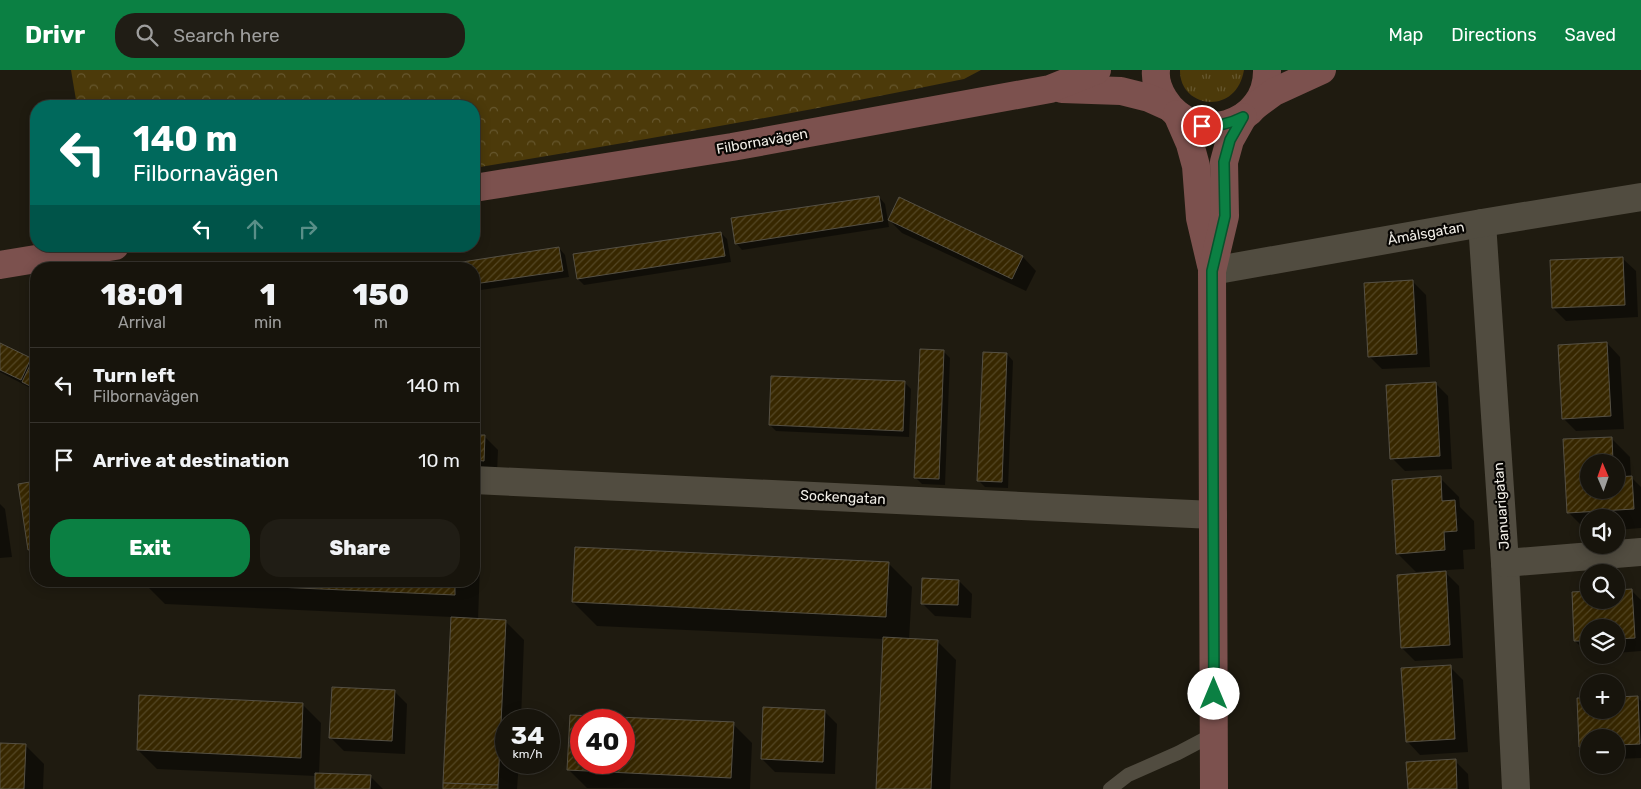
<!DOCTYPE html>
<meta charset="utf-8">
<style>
body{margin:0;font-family:Rubik,sans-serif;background:#201d15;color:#f1f3f6;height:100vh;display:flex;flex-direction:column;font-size:19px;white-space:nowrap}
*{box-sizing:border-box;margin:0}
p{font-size:16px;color:#9e9e9d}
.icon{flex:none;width:28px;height:28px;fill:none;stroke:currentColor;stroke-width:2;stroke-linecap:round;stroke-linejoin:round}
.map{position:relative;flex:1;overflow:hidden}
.panel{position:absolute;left:30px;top:192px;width:450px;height:325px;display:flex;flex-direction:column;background:#17140c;border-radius:20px;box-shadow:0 2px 12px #0003,0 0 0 1px #36332d}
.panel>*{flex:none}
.top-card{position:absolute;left:30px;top:30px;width:450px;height:152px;border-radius:20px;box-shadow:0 2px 12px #0003,0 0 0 1px #36332d;background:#00695c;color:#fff;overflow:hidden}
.needle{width:32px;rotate:358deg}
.fabs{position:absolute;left:1580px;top:384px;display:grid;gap:10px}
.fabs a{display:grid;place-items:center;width:45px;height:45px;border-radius:50%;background:#17140c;box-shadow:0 2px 12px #0003,0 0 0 1px #36332d;font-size:25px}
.speed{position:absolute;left:495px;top:639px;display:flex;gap:10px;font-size:25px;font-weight:700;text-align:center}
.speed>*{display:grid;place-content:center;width:65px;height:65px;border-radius:50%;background:#17140c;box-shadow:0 2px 12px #0003,0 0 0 1px #36332d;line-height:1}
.speed small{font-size:12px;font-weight:400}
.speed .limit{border:8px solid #d22;background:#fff;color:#111}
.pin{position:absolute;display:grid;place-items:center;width:42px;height:42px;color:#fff;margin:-21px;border:2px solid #fff;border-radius:50%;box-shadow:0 1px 5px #0007}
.me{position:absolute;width:55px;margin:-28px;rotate:0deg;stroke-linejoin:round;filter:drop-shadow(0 0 4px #0008)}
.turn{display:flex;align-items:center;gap:18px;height:105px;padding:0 20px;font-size:22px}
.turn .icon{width:65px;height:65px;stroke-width:2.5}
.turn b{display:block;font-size:35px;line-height:42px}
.lanes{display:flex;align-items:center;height:48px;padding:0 20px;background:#0003;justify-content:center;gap:25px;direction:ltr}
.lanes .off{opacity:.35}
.eta{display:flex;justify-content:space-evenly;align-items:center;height:85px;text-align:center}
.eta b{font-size:30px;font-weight:800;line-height:35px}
.action{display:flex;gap:10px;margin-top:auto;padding:10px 20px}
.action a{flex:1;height:58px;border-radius:20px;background:#0b8043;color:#fff;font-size:20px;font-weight:800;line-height:58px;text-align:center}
.action a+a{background:#201d15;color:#f1f3f6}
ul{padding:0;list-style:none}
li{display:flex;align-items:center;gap:15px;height:75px;padding:0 20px;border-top:1px solid #36332d}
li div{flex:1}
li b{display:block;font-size:19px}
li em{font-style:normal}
header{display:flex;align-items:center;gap:30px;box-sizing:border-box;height:70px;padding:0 25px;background:#0b8043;color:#fff}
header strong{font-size:24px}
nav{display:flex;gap:28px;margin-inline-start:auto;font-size:18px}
.search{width:350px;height:45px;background:#201d15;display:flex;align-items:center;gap:12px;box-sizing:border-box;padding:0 18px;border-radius:20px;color:#9e9e9d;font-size:19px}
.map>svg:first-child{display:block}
</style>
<header>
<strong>Drivr</strong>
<div class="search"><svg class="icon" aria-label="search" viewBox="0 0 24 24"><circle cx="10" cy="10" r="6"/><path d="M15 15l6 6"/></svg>Search here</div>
<nav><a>Map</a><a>Directions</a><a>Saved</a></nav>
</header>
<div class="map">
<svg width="1641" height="719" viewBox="0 0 1641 719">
<defs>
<pattern id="grass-tufts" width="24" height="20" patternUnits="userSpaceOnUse" patternTransform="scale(1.25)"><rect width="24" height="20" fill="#4c3a0a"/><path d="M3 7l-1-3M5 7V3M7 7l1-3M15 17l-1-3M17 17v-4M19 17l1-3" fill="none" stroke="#66572e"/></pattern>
<pattern id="forest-crowns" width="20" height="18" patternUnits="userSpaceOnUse" patternTransform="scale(1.25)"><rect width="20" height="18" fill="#4c3a0a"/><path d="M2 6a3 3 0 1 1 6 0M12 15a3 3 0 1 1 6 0" fill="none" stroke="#66572e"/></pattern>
<pattern id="building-hatch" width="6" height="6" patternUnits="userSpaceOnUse" patternTransform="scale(1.25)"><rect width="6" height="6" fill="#372700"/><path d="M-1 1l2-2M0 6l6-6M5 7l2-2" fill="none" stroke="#544725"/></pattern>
</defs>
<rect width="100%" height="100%" fill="#1f1b10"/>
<path fill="url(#grass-tufts)" d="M1180,0H1244C1236,47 1179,38 1180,0Z"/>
<path fill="url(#forest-crowns)" d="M71,0H981L964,9C801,43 638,71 474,98V36H77Z"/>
<g fill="#0007" fill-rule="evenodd">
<path d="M879,127L885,134L889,157L742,180L736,173Z"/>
<path d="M899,129L1023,187L1036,201L1026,221L902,163L889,150Z"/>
<path d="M721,163L727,169L731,192L584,215L578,209Z"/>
<path d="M559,178L565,185L569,207L474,221V199Z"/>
<path d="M1622,188L1636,201L1638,247L1566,251L1553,238Z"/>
<path d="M1412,211L1426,225L1430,297L1382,299L1369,286Z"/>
<path d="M1607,273L1620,287L1624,359L1576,361L1563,348Z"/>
<path d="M0,275L33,292H36V321L0,302Z"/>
<path d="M944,282L950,288L945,415L922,414L916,408Z"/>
<path d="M1007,284L1013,291L1008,418L985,417L979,411Z"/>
<path d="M904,312L911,319L909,367L776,361L770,355Z"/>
<path d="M1435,313L1448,326L1452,399L1405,401L1392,388Z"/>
<path d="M474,366L485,367L498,380L497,403L474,402Z"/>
<path d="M1611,368L1630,387L1631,407L1641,417V458L1616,460V448H1589V461H1587L1568,442L1565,370ZM1589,392H1616V420H1589Z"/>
<path d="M1440,408L1459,427L1460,437L1474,451L1475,479L1463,480L1464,499L1416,502L1397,483Z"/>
<path d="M36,413V486L30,479L20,415Z"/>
<path d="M0,434L5,439L12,487L0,488Z"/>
<path d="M474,488L480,495L478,550L505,551L524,570L521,650H506V692H519L517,719H444L452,547L165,534L142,511H474Z"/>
<path d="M888,493L912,517L909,570L937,571L956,590L950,719H877L884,569L597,556L573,532Z"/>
<path d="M1446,503L1459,516L1463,588L1415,591L1402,578Z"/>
<path d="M959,511L972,524L971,548L935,546L922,533Z"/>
<path d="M1632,521L1641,530V581L1616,583V558H1589L1588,584L1575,571L1589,530H1616Z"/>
<path d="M1450,597L1463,610L1468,682L1420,685L1407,671Z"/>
<path d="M394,621L407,634L405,684L344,681L331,668Z"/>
<path d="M1637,627L1641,631V688L1616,689V668H1589V685L1581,677L1589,640H1616Z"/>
<path d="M302,634L321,653L319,704L370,706L383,719H316V706L157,699L138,680Z"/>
<path d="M824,641L837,654L835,704L775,702L762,689Z"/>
<path d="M571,646L733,654L752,673L750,719L587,718L568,699ZM581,650H624V692H581Z"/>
<path d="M0,674L25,675L44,694L43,719H0Z"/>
<path d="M1455,691L1468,704L1469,719H1409Z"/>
</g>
<g fill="url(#building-hatch)" stroke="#555044" fill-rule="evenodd">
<path d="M879,126L883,151L735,174L731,148Z"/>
<path d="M899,127L1023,186L1012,209L888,150Z"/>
<path d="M721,162L725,186L577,209L573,184Z"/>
<path d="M559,177L563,201L474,214V199H417Z"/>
<path d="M1623,187L1625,235L1552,238L1550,190Z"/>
<path d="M1413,210L1417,284L1368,287L1364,213Z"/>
<path d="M1607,272L1611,346L1562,349L1558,275Z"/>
<path d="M0,273L31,288L21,310L0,300Z"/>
<path d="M920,279L944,280L939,409L914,408Z"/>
<path d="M983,282L1007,283L1002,412L977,411Z"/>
<path d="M33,289L36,291V319L22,312Z"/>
<path d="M771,306L905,311L903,361L769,355Z"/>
<path d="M1436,312L1440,386L1390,389L1386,315Z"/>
<path d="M474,365H485L484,391L474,390Z"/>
<path d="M1612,367L1613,392H1589V420H1616V407L1632,406L1634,439L1567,443L1563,369Z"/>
<path d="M1441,406L1442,431L1455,430L1457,461L1444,462L1445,480L1396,484L1392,410Z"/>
<path d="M36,411V478L28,480L18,414Z"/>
<path d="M575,477L889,492L886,547L572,532Z"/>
<path d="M1446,501L1450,575L1401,578L1397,505Z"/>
<path d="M922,508L959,510L958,535L921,534Z"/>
<path d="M142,511H455V525Z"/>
<path d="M1632,519L1635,568L1616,569V558H1589V571H1574L1572,522L1589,521V530H1616V520Z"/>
<path d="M451,547L506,550L498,715L443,713Z"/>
<path d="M883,567L938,570L931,719H876Z"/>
<path d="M1451,595L1455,669L1406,672L1401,598Z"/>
<path d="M332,617L395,620L392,671L329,668Z"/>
<path d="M139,625L303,633L301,688L137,680Z"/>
<path d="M1638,626L1640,674L1616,675V668H1589V677H1579L1577,628H1589V640H1616V627Z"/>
<path d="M763,637L825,640L823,692L761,689Z"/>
<path d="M570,645L734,652L731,708L567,700ZM581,650H624V692H581Z"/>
<path d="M0,673L26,674L24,719H0Z"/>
<path d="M1456,689L1457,719H1408L1406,692Z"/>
<path d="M315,703L371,705L370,719H315Z"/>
<path d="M443,713L498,715V719H443Z"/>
</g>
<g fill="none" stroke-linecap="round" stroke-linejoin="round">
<path stroke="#514c40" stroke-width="14" d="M1110,719L1128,705L1178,683L1214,664"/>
<g stroke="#514c40" stroke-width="28">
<path d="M1482,153L1505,493L1516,719"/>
<path d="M1212,201L1482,153L1641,127"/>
<path d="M474,410L1213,445"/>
<path d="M1505,493L1641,482"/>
</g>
<g stroke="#7c514e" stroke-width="28">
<path d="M1156,0C1155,10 1159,21 1164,29C1194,77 1268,57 1267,0"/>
<path d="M1062,19L1121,21L1149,28L1169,37"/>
<path d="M1255,36L1274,22L1322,0"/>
<path d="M1177,44L1190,74L1196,96L1200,148L1211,195"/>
<path d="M474,118L732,77L1050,19L1097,0"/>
<path d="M0,195L115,176"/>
<path d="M1214,719L1212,201L1225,146L1224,92L1230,70L1243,47"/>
</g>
</g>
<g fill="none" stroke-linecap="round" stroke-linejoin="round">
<g stroke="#07532c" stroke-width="12">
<path id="route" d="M1202,56C1218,56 1229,54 1243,47L1230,70L1224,92L1225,146L1212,201L1214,624"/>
</g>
<use href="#route" stroke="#0b8043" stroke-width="9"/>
</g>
<g text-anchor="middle" stroke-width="4.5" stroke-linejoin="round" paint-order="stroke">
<g font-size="14" fill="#f0ede6" stroke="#080603">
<text transform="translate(762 71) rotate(-10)" y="5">Filbornavägen</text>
<text transform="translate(1426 163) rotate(-10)" y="5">Åmålsgatan</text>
<text transform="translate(843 427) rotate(3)" y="5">Sockengatan</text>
<text transform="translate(1501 436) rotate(-94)" y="5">Januarigatan</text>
</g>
</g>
</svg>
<div class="fabs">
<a><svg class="needle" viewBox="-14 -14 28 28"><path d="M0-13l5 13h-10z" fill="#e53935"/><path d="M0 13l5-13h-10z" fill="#9e9e9d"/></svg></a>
<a><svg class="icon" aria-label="sound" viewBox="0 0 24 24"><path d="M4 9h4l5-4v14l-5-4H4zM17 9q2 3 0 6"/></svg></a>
<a><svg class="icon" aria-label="search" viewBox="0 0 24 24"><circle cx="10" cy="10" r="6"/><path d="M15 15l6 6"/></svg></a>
<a><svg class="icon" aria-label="layers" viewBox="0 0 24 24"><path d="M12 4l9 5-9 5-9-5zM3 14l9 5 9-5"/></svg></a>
<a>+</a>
<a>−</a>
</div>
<div class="speed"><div>34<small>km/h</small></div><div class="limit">40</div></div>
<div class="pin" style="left:1202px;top:56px;background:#d93025"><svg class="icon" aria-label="arrive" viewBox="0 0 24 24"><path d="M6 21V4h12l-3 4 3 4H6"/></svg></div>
<svg class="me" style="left:1214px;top:624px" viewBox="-20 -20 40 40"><circle r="19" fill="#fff"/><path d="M0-13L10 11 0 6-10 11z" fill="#0b8043"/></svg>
<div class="top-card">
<div class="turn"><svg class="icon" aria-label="left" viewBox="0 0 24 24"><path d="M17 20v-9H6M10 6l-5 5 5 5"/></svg><div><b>140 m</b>Filbornavägen</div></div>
<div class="lanes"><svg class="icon" aria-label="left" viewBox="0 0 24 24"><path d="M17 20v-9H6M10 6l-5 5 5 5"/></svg><svg class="icon off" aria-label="ahead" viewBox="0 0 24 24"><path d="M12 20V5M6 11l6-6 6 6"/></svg><svg class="icon off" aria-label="right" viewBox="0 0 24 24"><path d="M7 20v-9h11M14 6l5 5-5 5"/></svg></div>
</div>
<section class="panel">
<div class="eta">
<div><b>18:01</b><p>Arrival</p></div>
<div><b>1</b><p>min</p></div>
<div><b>150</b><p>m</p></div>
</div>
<ul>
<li><svg class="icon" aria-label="left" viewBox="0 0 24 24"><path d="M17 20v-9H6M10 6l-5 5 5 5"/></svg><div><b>Turn left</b><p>Filbornavägen</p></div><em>140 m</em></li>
<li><svg class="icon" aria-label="arrive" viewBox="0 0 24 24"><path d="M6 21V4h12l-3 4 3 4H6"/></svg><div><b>Arrive at destination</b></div><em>10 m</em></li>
</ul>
<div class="action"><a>Exit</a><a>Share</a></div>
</section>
</div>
